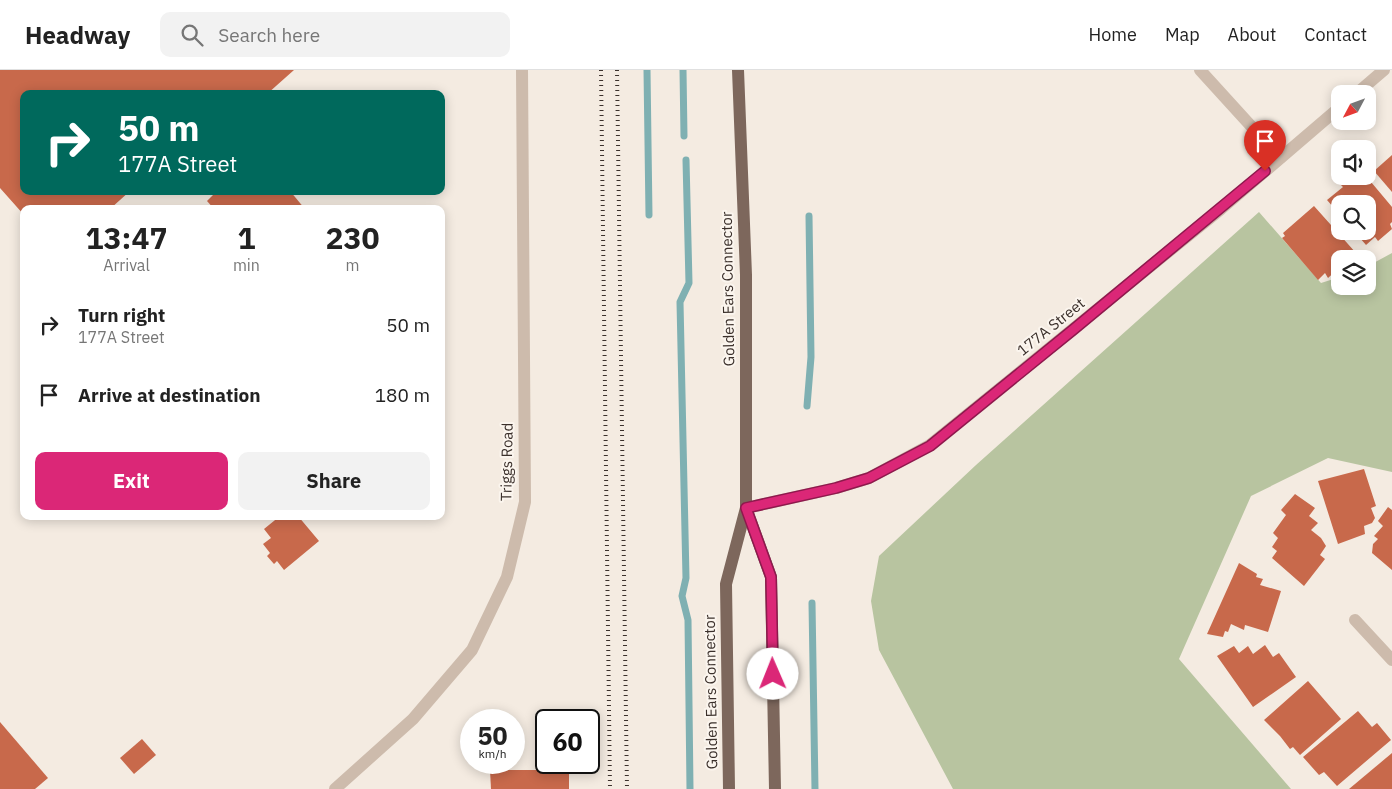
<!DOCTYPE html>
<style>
body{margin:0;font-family:"IBM Plex Sans",sans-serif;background:#f2f2f2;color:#222;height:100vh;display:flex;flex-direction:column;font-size:19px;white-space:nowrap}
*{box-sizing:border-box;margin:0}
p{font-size:16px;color:#767676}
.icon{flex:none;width:28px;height:28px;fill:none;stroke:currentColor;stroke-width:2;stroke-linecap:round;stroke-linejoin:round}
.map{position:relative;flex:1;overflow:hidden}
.details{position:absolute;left:20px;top:135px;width:425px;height:315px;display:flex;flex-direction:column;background:#fff;border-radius:10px;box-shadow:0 2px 12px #0003}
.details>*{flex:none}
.banner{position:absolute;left:20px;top:20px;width:425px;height:105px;border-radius:10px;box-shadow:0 2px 12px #0003;background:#00695c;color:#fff;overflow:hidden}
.needle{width:32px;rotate:229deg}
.fabs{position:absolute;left:1331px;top:15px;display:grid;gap:10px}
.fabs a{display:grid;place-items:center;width:45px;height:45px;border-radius:10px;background:#fff;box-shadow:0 2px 12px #0003;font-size:25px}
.speed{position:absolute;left:460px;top:639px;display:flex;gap:10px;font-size:25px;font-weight:700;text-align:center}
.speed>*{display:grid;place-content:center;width:65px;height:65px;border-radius:50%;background:#fff;box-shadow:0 2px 12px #0003;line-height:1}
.speed small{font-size:12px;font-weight:400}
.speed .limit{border:2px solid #111;border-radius:8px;background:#fff;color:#111}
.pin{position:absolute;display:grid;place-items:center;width:42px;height:42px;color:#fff;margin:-51px -21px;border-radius:50% 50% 50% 0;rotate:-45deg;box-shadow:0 0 5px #0007}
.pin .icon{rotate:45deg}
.me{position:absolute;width:55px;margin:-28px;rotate:359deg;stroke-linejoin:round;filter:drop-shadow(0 0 4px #0008)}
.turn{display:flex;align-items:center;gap:18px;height:105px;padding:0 15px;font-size:22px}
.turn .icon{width:65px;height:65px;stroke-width:2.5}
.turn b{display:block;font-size:35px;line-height:42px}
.eta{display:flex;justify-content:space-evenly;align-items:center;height:85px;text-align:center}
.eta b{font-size:30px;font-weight:800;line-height:35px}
.primary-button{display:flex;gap:10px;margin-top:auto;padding:10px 15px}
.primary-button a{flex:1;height:58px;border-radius:10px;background:#db2777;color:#fff;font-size:20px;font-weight:800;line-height:58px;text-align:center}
.primary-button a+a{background:#f2f2f2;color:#222}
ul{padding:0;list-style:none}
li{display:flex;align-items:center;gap:15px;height:70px;padding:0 15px}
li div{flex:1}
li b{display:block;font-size:19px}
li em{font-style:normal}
header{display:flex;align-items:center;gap:30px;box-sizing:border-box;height:70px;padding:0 25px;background:#fff;border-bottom:1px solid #e0e0e0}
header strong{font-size:24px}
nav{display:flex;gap:28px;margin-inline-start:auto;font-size:18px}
.search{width:350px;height:45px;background:#f2f2f2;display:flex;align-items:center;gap:12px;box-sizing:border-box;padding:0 18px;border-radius:10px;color:#767676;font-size:19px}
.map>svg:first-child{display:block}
</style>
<header>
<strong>Headway</strong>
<div class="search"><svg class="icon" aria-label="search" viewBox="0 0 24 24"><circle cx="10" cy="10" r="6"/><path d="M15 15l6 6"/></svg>Search here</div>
<nav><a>Home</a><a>Map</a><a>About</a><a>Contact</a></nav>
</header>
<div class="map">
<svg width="1392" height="719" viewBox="0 0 1392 719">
<rect width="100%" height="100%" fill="#f4ebe1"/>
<path fill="#b8c4a0" d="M1259,142L1321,213L1340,207V216H1368V196L1392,183V402L1328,388L1251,426L1179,589L1291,719H953L879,580L871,531L879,486L976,395Z"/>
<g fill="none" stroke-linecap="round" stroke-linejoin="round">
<g stroke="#7fb0b2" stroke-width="7">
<path d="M647,0L649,145"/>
<path d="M683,0L684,66"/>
<path d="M686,90L689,213L680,232L686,508L682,526L688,550L690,719"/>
<path d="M807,336L811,287L809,146"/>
<path d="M812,533L815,719"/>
</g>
</g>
<g fill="#c8694b">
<path d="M0,0H294L267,24H24V121H130L110,139H24V145L0,118Z"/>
<path d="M1392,85V122L1374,101Z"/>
<path d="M1348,106H1366L1392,137V152L1390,154L1392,159L1378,171L1375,167L1366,175L1354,161H1368V134H1340V145L1327,130L1343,117L1340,114Z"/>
<path d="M217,121H290L305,139H214L207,131Z"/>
<path d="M1314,136L1356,183L1350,189H1340V197L1328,208L1325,203L1318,210L1282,168L1285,166L1283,163Z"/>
<path d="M1364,399L1376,436L1371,438L1375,448L1372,453L1364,456L1365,464L1338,474L1318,411Z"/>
<path d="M1295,424L1315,438L1309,446L1318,453L1311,460L1321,468L1326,476L1320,485L1325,489L1304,516L1272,488L1277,481L1272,477L1278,468L1273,463L1286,445L1281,440Z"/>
<path d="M1388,437L1392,440V500L1372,483L1373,474L1378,469L1374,466L1383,456L1378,451Z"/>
<path d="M280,446H298L319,471L284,500L277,491L274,494L267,486L270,483L263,474L271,468L264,459Z"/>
<path d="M1239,493L1257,504L1256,507L1263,509L1260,515L1281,521L1268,562L1245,555L1244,560L1231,554L1228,562L1225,561L1223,567L1207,564Z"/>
<path d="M1265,575L1273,587L1279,583L1296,607L1253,637L1217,586L1234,576L1239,583L1248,576L1253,584Z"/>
<path d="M1308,611L1341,649L1300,685L1293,677L1290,679L1280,666L1264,650Z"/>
<path d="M1358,641L1372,657L1377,653L1391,670L1337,716L1324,702L1319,705L1303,687Z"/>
<path d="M0,652L48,708L35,719H0Z"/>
<path d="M142,669L156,685L134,704L120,688Z"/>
<path d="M1392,683V719H1349Z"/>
<path d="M490,700H569V719H491Z"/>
</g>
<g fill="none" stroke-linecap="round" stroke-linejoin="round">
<g stroke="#cdbbac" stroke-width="12">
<path d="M1200,0L1280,88"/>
<path d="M1356,24L1384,0"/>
<path d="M746,438L836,418L869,408L930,375L1221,139L1340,37"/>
<path d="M1355,550L1392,590"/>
<path d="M335,719L413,649L472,580L507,507L525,432L522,0"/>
</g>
<g stroke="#7d675c" stroke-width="12">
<path d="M746,438L771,507L775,719"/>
<path d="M729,719L726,514L746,438V205L738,0"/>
</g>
<g stroke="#3b302b" stroke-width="4" stroke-dasharray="1 4" stroke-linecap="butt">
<path d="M601,0L610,719"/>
<path d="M617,0L627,719"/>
</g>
</g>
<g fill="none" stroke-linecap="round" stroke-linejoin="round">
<g stroke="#8e194d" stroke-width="12">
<path id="route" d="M773,604L771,507L746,438L836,418L869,408L930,376L1074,259L1265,101"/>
</g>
<use href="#route" stroke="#db2777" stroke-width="9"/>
</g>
<g text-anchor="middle" stroke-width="4" stroke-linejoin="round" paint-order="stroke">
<g font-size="15" fill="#3b302b" stroke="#fbf5ee">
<text transform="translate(728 219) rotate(-91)" y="5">Golden Ears Connector</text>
<text transform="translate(1051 257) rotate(-39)" y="5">177A Street</text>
<text transform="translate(507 392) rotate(-89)" y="5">Triggs Road</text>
<text transform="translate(711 622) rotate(-91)" y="5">Golden Ears Connector</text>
</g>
</g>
</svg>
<div class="fabs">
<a><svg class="needle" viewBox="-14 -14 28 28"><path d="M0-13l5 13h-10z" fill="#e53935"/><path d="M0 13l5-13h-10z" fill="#767676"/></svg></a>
<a><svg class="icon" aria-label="sound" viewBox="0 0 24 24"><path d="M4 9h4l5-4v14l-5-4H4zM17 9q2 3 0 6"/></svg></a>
<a><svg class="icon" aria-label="search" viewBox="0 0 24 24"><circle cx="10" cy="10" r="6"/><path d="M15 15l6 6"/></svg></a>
<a><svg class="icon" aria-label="layers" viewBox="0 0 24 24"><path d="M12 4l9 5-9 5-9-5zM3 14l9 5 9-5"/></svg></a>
</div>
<div class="speed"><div>50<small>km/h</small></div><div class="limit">60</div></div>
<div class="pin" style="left:1265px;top:101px;background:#d93025"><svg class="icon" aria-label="arrive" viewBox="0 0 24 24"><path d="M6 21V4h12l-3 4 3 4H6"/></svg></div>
<svg class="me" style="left:773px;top:604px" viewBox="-20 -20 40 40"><circle r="19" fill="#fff"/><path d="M0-13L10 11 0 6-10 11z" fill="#db2777"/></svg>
<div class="banner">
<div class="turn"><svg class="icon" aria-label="right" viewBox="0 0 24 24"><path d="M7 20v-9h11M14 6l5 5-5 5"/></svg><div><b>50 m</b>177A Street</div></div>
</div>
<section class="details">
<div class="eta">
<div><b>13:47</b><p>Arrival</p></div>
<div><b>1</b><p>min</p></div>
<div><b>230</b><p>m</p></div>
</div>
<ul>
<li><svg class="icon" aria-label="right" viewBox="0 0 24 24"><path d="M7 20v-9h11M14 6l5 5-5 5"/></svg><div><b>Turn right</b><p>177A Street</p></div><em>50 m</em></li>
<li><svg class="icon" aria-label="arrive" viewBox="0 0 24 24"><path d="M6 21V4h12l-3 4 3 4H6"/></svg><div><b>Arrive at destination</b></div><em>180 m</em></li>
</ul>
<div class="primary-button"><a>Exit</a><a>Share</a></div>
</section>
</div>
